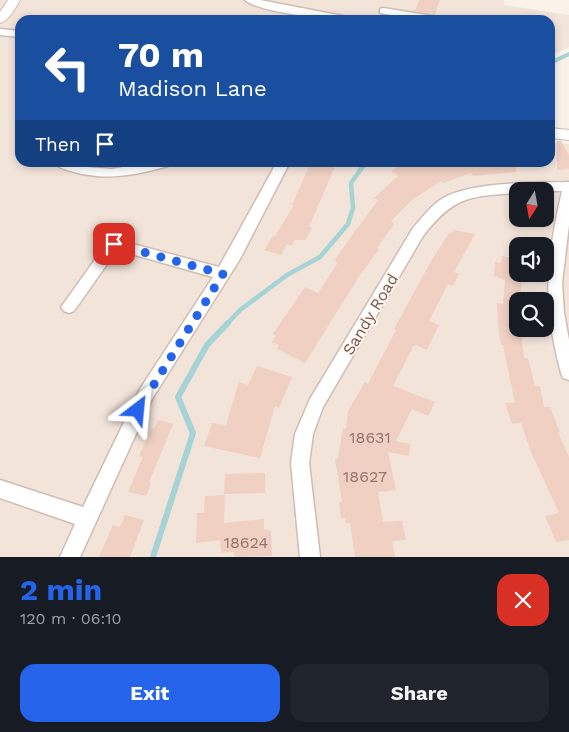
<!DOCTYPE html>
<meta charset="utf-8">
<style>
body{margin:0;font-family:"Work Sans",sans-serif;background:#20242c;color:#f1f3f6;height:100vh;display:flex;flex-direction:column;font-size:19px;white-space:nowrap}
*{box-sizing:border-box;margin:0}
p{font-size:16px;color:#9ea1a6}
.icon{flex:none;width:28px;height:28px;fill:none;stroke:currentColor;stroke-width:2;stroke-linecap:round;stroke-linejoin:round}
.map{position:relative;height:557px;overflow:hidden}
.sheet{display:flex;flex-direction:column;background:#171b24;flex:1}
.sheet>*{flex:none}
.guide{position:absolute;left:15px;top:15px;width:540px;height:152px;border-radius:15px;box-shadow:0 2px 8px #0003;background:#1a4fa0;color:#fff;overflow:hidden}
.needle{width:32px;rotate:191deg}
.buttons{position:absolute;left:509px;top:182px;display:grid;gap:10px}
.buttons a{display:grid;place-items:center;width:45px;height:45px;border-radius:10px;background:#171b24;box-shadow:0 2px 8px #0003;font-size:25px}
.pin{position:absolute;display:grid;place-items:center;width:42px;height:42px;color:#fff;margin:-21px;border-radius:10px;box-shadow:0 2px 8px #0006}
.me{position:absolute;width:55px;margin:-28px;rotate:29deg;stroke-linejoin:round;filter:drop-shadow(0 0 4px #0008)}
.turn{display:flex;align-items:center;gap:18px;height:105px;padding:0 20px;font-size:22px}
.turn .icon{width:65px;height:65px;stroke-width:2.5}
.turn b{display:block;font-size:35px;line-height:42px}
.then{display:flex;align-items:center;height:48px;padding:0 20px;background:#0003;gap:10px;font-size:19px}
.round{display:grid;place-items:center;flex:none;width:52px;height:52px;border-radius:15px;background:#20242c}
.head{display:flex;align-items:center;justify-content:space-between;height:85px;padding:0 20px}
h1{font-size:30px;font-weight:700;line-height:38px;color:#2563eb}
.primary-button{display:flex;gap:10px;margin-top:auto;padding:10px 20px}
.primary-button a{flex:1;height:58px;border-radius:15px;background:#2563eb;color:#fff;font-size:20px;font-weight:700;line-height:58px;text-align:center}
.primary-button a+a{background:#20242c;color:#f1f3f6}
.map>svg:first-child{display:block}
</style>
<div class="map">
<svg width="569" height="557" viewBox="0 0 569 557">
<rect width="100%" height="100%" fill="#fbf2ea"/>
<path fill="#f2e4d9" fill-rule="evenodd" d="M0,0H504V5L569,15V47L550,56V20H20V162H550V142L569,144V557H0ZM518,191H545V219H518ZM518,246H545V274H518ZM518,301H545V329H518Z"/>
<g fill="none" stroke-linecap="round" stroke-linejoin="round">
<path stroke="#a6d3d5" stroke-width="4" d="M550,63L569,54"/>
<path stroke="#a6d3d5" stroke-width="4.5" d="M227,324L240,310L287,275L320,257L348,224L353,208L351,183L366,162"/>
<path stroke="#a6d3d5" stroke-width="6" d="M153,557L193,433L178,397L207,345L228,323"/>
</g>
<g fill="#efd0c3">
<path d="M419,0H440L435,14L415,11Z"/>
<path d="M557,141H561L569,155V169L557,170Z"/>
<path d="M311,162H337L309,227L312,228L305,240H295L292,246L287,244L281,255L264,250L273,236H275L294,205H292Z"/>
<path d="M404,162H516V172L473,176L471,173L443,183L441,181L412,200L391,221L394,224L377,248L379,249L360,275L305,363L277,349L279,345L272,342L276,335L273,334L305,287L318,293L337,264L335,259L378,200L374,198L398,176L391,171Z"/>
<path d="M454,230L475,234L454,272L459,274L453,286L448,284L429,321L439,325L427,350L416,345L413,347L393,386L435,402L428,416L412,409L396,441L410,444L409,456L388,452L396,490L378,492L383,522L402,521L406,540L392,541L395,557H355L350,523L346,524L345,518H341L339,502H342L335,459L338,458L343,428L346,429L348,411L365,382L368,384L396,330L394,329L430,263L450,232L452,233Z"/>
<path d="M502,256L518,259V276L522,277L521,292L518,291V329H521L524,358H528L535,386H540L544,407H550L560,432H558L569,457V540L556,542L545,516L559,513L531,452L521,423L512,424L505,403H515L503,345H501L498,325L497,303L503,304L505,280L494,276L495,262L501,263Z"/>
<path d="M257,366L292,377L279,408L275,406L260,458L204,446L212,423L226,425L239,382L248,385Z"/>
<path d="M158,420L173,424L149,482L151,483L146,496L128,492L143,457L139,456L152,428L154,429Z"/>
<path d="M265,473V493L224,494L225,474Z"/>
<path d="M225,495L224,523L264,519V529L271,531L272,556L234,557V552L221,553L220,540L196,543L197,513H204L205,496Z"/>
<path d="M125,515L144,520L130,557H99L113,525L120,527Z"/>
</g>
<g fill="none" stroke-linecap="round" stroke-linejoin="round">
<g stroke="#cfbcb3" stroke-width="3">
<g id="minor">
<path d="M245,0H260L348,17L353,20C332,20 260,13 245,0Z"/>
<path d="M383,8L439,17L444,20H420L380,13V9Z"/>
<path d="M0,29L20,31V37L0,35Z"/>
<path d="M53,162H72L86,167L112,169L150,162H172L171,165C138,175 107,181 74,172C67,170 58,168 53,162Z"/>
<path d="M277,162H290L240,259L152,399L80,557H60L75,524L0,498V480L83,507L140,389L213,277L117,250L74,311L69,313L64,311L61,307L64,303L109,240L114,239L219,267Z"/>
<path d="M569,182V225L562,283L564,313L569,340V380L563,378L561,373C542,301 546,262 562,191H518V193C469,196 454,196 423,236L323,407L313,434L309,463L320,557H300L291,463L295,434L310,399L413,228C421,219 429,208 440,200C469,181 534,183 569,182Z"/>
</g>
</g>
<g stroke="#cfbcb3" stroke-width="2">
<g id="tertiary">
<path d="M8,0H20C15,8 10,20 0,23V12Z"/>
<path d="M550,128L569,130V140L550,138Z"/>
</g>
</g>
<use href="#minor" fill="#fff" fill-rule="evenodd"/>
<use href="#tertiary" fill="#fff" fill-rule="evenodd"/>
</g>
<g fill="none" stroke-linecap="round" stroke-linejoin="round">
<path stroke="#2563eb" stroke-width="9" stroke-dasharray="0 16.2" d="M114,244L223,274L138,410"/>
</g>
<g text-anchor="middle" stroke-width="4" stroke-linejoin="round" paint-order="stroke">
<g font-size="16" fill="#74584f" stroke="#fef7f0">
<text transform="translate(370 314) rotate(-59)" y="6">Sandy Road</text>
</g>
<g font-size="16" fill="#93766c">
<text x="370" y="443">18631</text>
<text x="365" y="482">18627</text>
<text x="246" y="548">18624</text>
</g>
</g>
</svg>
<div class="buttons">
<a><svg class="needle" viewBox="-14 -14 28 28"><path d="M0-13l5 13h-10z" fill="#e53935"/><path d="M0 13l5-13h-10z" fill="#9ea1a6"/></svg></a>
<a><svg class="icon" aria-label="sound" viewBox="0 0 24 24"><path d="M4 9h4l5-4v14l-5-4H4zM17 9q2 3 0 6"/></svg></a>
<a><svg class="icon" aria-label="search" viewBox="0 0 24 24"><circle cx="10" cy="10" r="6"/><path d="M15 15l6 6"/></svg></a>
</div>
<div class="pin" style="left:114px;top:244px;background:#d93025"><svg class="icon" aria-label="arrive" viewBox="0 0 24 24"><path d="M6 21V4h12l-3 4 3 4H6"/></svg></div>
<svg class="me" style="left:138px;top:410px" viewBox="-20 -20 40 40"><path d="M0-17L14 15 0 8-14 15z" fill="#2563eb" stroke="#fff" stroke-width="4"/></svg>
<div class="guide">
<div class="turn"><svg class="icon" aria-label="left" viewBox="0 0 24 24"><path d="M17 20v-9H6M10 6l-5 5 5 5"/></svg><div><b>70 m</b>Madison Lane</div></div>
<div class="then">Then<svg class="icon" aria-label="arrive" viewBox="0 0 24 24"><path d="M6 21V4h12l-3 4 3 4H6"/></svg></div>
</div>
</div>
<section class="sheet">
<div class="head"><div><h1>2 min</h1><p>120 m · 06:10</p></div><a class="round" style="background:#d93025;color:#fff"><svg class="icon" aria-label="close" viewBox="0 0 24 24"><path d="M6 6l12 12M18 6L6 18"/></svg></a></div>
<div class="primary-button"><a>Exit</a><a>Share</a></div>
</section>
